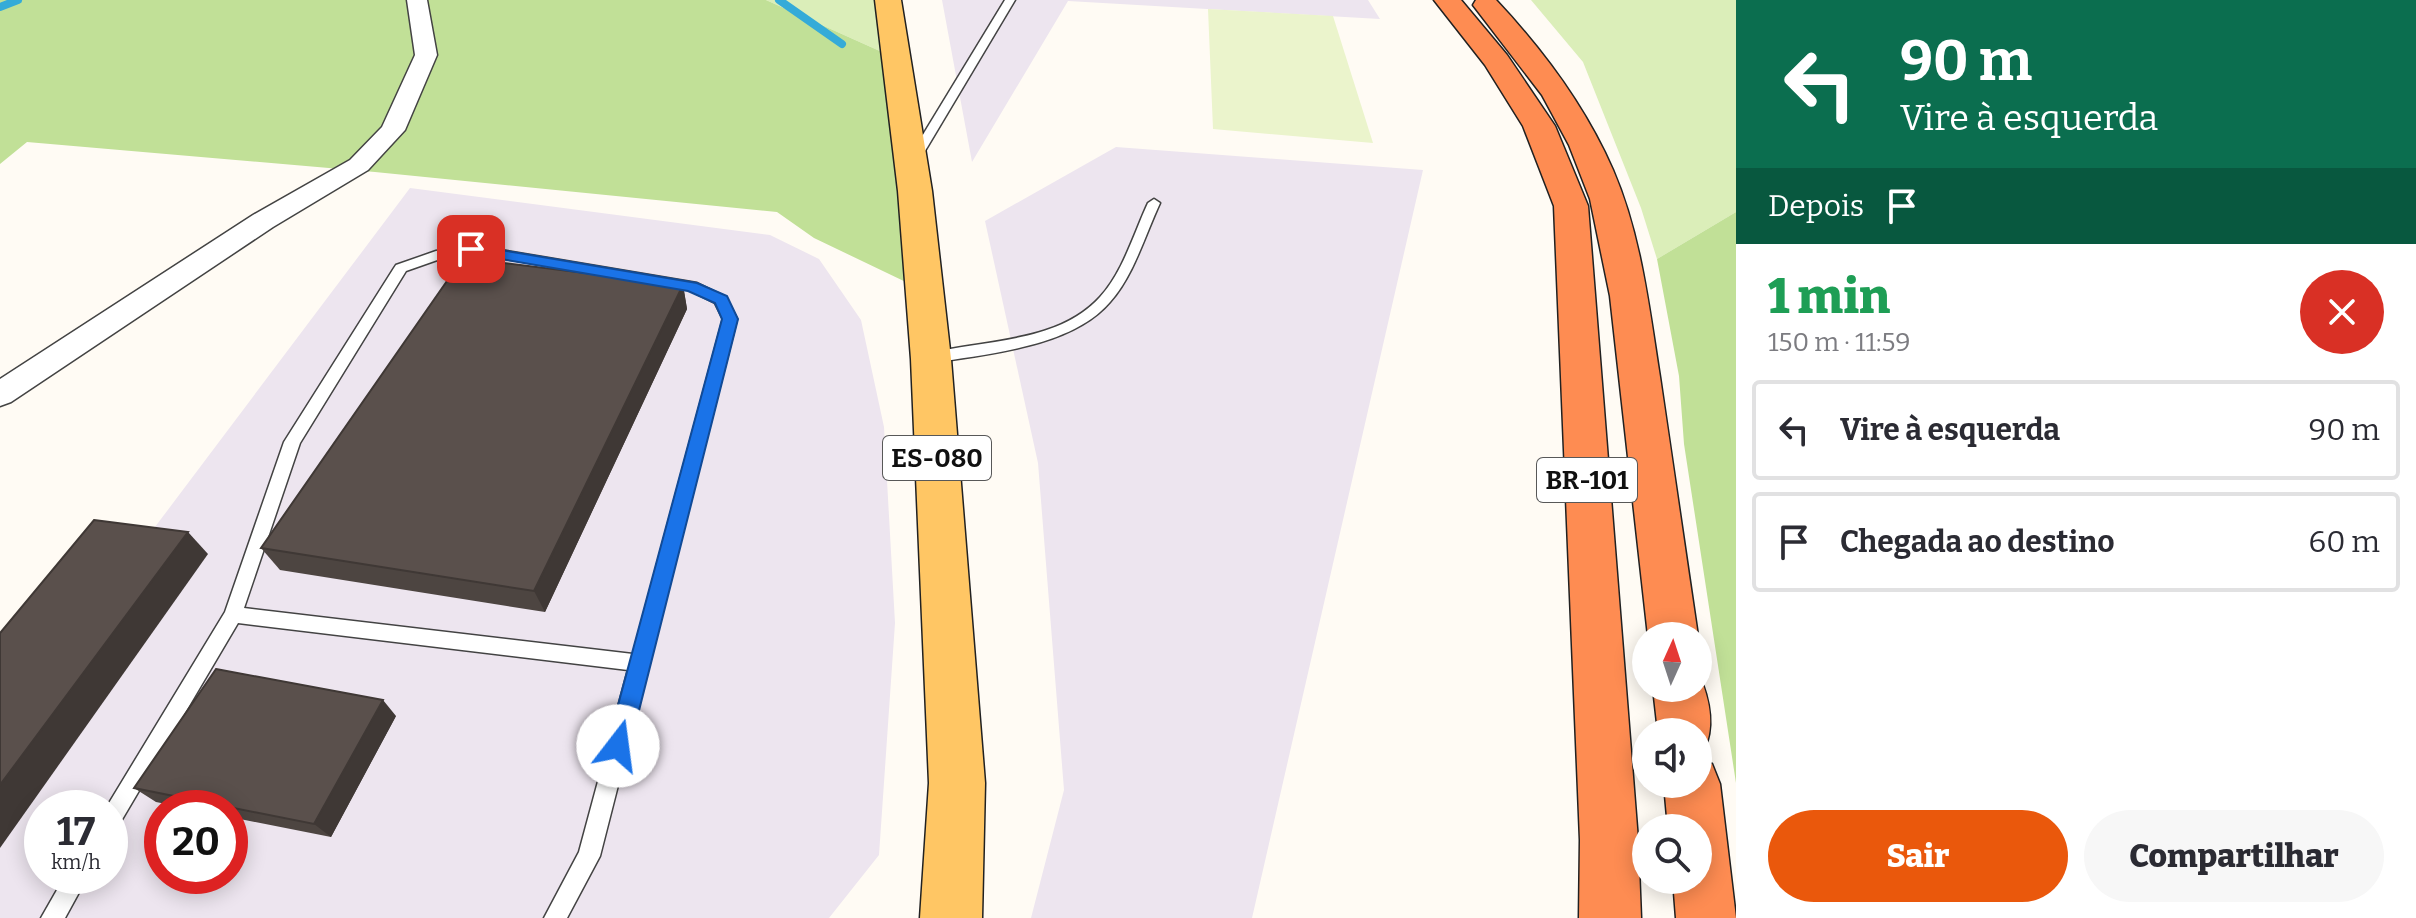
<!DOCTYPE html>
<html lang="pt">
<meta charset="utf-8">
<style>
body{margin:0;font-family:Bitter,serif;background:#f7f7f7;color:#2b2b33;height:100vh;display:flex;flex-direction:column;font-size:30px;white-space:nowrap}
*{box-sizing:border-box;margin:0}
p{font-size:26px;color:#7c7c81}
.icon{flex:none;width:44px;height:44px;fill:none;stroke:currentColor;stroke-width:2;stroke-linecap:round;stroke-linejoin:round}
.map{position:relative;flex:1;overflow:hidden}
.panel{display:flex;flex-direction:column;background:#fff;width:680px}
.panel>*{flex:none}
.hud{background:#0b6e4f;color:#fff;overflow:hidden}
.needle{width:52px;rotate:3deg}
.controls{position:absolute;left:1632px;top:622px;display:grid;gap:16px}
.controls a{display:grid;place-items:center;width:80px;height:80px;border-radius:50%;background:#fff;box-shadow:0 4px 20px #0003;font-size:40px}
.speed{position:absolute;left:24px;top:790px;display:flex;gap:16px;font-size:40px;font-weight:700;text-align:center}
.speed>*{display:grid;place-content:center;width:104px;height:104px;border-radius:50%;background:#fff;box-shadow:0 4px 20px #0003;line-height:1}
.speed small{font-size:20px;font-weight:400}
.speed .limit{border:12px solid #d22;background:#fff;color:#111}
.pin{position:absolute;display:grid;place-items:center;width:68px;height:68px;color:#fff;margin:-34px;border-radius:16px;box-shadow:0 4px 12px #0006}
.me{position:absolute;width:88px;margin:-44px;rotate:15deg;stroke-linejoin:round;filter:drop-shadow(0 0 6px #0008)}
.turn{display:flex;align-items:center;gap:28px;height:168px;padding:0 32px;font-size:36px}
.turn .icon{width:104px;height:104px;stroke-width:2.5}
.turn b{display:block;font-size:56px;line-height:68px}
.then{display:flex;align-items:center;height:76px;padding:0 32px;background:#0003;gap:16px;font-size:30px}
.round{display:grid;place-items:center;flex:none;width:84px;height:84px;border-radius:42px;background:#f7f7f7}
.overview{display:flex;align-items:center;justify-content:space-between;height:136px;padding:0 32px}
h1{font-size:48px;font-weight:800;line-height:60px;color:#1e9e55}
.button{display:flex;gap:16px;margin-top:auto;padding:16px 32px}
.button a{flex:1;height:92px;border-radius:48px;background:#ea580c;color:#fff;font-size:32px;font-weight:800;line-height:92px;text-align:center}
.button a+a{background:#f7f7f7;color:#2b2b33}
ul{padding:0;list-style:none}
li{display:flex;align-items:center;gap:24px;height:100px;margin:0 16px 12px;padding:0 16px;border:4px solid #e1e1e2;border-radius:8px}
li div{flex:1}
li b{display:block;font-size:30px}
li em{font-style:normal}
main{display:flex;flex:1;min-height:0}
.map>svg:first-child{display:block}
</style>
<main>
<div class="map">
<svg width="1736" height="918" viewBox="0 0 1736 918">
<rect width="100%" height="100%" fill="#fffbf4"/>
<g fill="#ede5ef" fill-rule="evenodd">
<path d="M942,0H1368L1380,19L1068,1L972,162Z"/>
<path d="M1116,147L1423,170L1252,918H1031L1064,790L1038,463L985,221Z"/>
<path d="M410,188L770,235L819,259L861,320L884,427L895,623L879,855L829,918H0V733ZM42,808H110V876H42ZM162,808H230V876H162Z"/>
</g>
<g fill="#dbeeb9">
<path d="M766,0H876L882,52Z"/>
<path d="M1531,0H1736V212L1657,259L1641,208L1583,62Z"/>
</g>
<g fill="#c1e097">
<path d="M0,0H766L882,52L910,284L814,238L777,212L375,172L27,142L0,164Z"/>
<path d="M1736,212V783L1684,444L1679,376L1657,259Z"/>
</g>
<path fill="#ebf4cc" d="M1208,9L1333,16L1373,143L1213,129Z"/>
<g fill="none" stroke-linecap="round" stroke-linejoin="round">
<g stroke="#35abd8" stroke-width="8">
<path d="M779,0L842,44"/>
<path d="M0,7L18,0"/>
</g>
<g stroke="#434343" stroke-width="3">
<g id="lane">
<path d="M1005,0H1015L919,161L917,164H909L907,161Z"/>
<path d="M1154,199L1160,203C1145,235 1134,275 1110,302C1072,347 987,354 932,363L927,362L925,358L927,354C984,339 1057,344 1100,297C1123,272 1134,233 1148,203Z"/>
<path d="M471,245L697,283L726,297L737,319L600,856L567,918H544L579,852L628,670L238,623L117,828L110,832V808H106L225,612L284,442L394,268L396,265L436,251ZM471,253L689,290L715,303L723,319L633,654L244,608L300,443L406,271L443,258Z"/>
<path d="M65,876H88L65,918H41Z"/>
</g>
</g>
<g stroke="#434343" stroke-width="3">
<path id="street" d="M407,0H427L437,55L405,130L368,170L273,227L11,402L0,406V379L253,215L350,160L382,127L415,55Z"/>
</g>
<g stroke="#212121" stroke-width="3">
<path id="primary" d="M875,0H901L932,191L951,359L985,783L982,918H920L929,783L911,359L898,191Z"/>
</g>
<g stroke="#212121" stroke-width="3">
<g id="highway">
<path d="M1434,0H1461L1507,55L1555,126L1588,206L1638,840L1641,918H1579L1580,840L1554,206L1523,126L1485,65Z"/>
<path d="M1476,0H1496C1543,50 1585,106 1613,170C1641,235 1649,307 1660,377C1673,463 1685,550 1698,636V637L1648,636L1610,296L1590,199L1569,145L1542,95L1473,5Z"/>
<path d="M1698,672C1709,697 1716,725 1704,750L1698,753V732H1658L1653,688H1698Z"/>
<path d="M1698,759L1712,764L1720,784L1736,918H1676L1673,880H1698V828H1668L1664,784H1698Z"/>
</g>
</g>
<use href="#lane" fill="#fff" fill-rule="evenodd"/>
<use href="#street" fill="#fff" fill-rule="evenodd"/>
<use href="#primary" fill="#ffc664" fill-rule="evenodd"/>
<use href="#highway" fill="#fe8c52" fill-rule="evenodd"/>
</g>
<g fill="#4d4541">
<path d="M683,285L687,309L545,612L280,570L261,548Z"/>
<path d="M396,716L331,837L230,817V808H186L156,802L134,788Z"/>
</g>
<g fill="#3f3835">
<path d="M683,285L687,309L545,612L534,591Z"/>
<path d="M188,532L208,554L0,848V785Z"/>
<path d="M383,700L396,716L331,837L314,824Z"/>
</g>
<g fill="#5a504c" stroke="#3f3835" stroke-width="2">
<path d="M463,258L683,285L534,591L261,548Z"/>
<path d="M94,520L188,532L0,785V633Z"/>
<path d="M216,669L383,700L314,824L134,788Z"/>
</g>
<path fill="#1a73e8" stroke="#114b97" stroke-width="2" d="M471,245L697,283L727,296L738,319L630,746L626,753L618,757L610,753L607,746L722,319L715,303L688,291L466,253V246Z"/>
<g text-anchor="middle" stroke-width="8" stroke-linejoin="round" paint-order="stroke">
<g fill="#fff" stroke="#585858" stroke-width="2">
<rect x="883" y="436" width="108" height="44" rx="6"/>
<rect x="1537" y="458" width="100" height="44" rx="6"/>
</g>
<g font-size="26" font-weight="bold" fill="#101010">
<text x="937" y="467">ES-080</text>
<text x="1587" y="489">BR-101</text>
</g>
</g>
</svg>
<div class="controls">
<a><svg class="needle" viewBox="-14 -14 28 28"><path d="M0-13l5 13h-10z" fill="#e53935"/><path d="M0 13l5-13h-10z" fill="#7c7c81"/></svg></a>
<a><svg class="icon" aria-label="sound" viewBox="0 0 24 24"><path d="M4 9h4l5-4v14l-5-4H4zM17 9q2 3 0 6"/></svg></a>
<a><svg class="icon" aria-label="search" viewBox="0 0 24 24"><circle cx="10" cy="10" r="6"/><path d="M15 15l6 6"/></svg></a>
</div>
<div class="speed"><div>17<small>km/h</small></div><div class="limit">20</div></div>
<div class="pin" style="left:471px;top:249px;background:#d93025"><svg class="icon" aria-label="arrive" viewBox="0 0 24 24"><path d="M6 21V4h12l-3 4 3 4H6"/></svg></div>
<svg class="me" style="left:618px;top:746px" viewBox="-20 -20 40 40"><circle r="19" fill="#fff"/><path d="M0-13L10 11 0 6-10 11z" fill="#1a73e8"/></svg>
</div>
<section class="panel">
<div class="hud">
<div class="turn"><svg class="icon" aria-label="left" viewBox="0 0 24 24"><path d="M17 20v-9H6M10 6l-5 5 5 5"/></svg><div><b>90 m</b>Vire à esquerda</div></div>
<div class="then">Depois<svg class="icon" aria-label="arrive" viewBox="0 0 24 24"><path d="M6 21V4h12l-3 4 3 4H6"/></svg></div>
</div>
<div class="overview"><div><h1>1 min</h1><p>150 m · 11:59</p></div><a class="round" style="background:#d93025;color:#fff"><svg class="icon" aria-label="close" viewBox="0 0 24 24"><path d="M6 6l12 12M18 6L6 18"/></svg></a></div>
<ul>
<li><svg class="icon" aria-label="left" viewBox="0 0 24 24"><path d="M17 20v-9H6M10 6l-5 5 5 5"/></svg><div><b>Vire à esquerda</b></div><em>90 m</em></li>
<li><svg class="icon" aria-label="arrive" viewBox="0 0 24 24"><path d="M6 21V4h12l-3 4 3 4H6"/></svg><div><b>Chegada ao destino</b></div><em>60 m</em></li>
</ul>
<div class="button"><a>Sair</a><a>Compartilhar</a></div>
</section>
</main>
